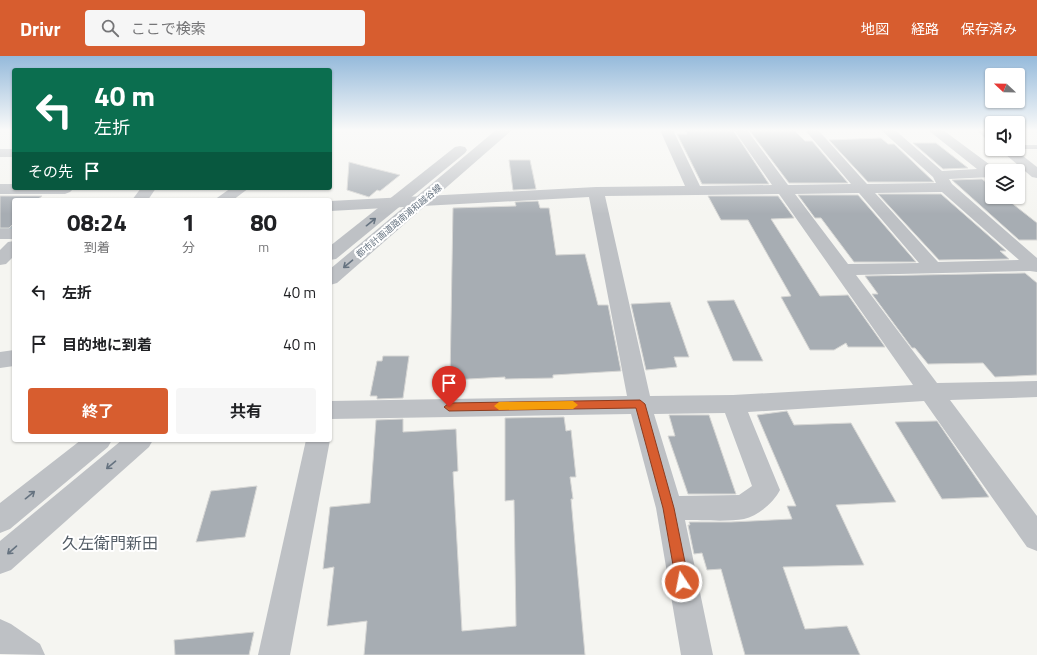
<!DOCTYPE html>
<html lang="ja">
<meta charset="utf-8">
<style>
body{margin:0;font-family:"Titillium Web","Noto Sans JP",sans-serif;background:#f6f6f6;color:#202124;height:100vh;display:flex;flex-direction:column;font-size:15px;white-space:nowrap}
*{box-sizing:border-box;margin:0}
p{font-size:13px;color:#757577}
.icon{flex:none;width:22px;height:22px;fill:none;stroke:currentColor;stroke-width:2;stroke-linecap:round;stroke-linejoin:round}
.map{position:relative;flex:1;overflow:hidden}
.drawer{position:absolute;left:12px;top:142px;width:320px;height:244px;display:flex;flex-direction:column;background:#fff;border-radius:4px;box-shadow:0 1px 3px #0004}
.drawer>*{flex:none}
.guide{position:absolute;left:12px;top:12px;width:320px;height:122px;border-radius:4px;box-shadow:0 1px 3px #0004;background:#0b6e4f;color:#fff;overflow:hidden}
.needle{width:26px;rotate:292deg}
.buttons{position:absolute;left:985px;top:12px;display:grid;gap:8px}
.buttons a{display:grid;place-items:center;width:40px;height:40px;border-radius:4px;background:#fff;box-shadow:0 1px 3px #0004;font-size:20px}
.pin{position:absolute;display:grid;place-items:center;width:34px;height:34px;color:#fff;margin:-41px -17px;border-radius:50% 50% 50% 0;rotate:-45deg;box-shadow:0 0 4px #0007}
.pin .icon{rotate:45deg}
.me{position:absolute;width:44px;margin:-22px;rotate:349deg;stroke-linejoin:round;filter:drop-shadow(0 0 3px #0008)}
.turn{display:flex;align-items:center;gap:14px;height:84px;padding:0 16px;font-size:18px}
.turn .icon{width:52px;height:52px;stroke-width:2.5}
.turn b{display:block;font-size:28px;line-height:34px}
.then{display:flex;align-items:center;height:38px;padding:0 16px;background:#0003;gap:8px;font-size:15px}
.eta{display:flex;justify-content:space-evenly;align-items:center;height:68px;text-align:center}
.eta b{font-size:24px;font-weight:700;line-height:28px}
.button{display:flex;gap:8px;margin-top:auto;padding:8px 16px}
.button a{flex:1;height:46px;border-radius:4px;background:#d75d2f;color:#fff;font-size:16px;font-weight:700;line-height:46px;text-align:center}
.button a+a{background:#f6f6f6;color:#202124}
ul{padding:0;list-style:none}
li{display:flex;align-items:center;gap:12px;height:52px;padding:0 16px}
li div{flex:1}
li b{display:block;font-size:15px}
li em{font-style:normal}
header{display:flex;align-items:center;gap:24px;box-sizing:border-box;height:56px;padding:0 20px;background:#d75d2f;color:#fff}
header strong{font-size:19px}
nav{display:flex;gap:22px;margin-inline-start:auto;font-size:14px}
.search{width:280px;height:36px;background:#f6f6f6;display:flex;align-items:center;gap:10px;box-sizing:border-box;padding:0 14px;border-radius:4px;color:#757577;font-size:15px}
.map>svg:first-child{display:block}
</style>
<header>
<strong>Drivr</strong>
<div class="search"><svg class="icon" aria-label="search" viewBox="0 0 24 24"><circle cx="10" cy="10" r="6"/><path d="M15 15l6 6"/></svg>ここで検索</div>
<nav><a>地図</a><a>経路</a><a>保存済み</a></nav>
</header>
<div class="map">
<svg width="1037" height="599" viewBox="0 0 1037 599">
<rect width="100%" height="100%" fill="#f5f5f1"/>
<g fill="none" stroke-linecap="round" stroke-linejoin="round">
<path fill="#b8c2c7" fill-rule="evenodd" d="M14,169V173L0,175V171Z"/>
</g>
<g fill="#a7adb3" stroke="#d6d6d4">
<path d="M685,74H733L769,128H702L677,78H687Z"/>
<path d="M749,74H794L805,85H812L848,127H789Z"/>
<path d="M881,82L888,88H894L934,126H868L829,84Z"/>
<path d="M913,87H936L968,112L943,113Z"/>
<path d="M509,104H530L536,133L513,134Z"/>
<path d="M349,106L364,110L400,119L380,135L377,134L369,141L347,134Z"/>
<path d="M982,123L992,131V141H1004L1037,167V184H1019L952,124Z"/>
<path d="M878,138H941L1006,195H1000L1009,203L939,204Z"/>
<path d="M798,139H858L916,206H854L821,162H815Z"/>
<path d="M0,140H42L37,144H14V167L9,172H0Z"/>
<path d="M708,140H778L794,162L771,163L820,240L848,239L885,291H848L846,287L834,294H810L781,241L791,240L748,164H721Z"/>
<path d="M538,145L540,152H549L556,199L585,198L598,249H608L621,315L553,319V322L505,323V321L450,324L453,152L516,150L515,146Z"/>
<path d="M1025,217L1037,227V319L995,321L983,307L928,308L915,292H912L872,238H878L865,220Z"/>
<path d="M734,244L763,305H733L707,245Z"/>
<path d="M670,246L689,301H674L677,311L646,314L631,248Z"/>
<path d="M383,300H409L403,342L377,343V340H370L377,305H382Z"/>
<path d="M787,355L794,369L851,367L896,446L836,449L864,509L783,511L805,573L847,570L860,599H745L721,513L707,514L702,497L694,498L688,469H690L689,466H731L792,463L787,450H796L757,359Z"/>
<path d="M669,359H709L736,438H688L668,380H675Z"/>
<path d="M564,361L566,375L571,374L576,421H570L573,443H571L585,599H364L367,565L327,570L334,511L323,513L330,451L370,447L376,364L403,363V376L456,373L458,415L453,416L462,575L516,570L514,444L505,445V362Z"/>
<path d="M936,365H937L989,441L942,443L895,366Z"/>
<path d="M257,430L245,481L196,486L211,435Z"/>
<path d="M254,576L249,599H175L174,584Z"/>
</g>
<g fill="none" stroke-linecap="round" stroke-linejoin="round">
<rect fill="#bec1c5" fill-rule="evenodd" x="1018" y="89" width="19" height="4"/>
<g fill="#bec1c5" fill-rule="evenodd">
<path d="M660,74H673L700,130L772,129L734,74H747L788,129L851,128L805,74H818L867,128L936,127L933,121L881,74H895L942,115L977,113L928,74H943L997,114L992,115V121L949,123L952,128L1037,202V216L1030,215L856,219L937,327L1037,325V341L950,344L1037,460V495L1027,491L924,345L748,356L780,434C774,446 758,460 744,463C729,466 702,464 685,464L713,599H681L656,452L631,358L330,363V345L627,340L589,141L330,155V145L596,131L685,130ZM942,136L1019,204L938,206L875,137ZM859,137L919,207L848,208L795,138ZM779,138L913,329L733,339L650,340L605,140ZM725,357L752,430L739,439L679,440L654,358Z"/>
<path d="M977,74H991L992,85L987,84Z"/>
<rect x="0" y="93" width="14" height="8"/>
<path d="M999,93H1014L1037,111V122L1032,121Z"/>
<path d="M0,128H14V132L73,133L70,136L65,138H0Z"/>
<path d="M141,132H156L148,144H132Z"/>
<path d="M231,132H249L233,144H214Z"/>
<rect x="0" y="173" width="14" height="10"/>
<path d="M14,185V200L6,208L0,209V194L8,186Z"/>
<path d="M14,294V310L0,312V296Z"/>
<path d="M306,384H330L290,599H258Z"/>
<path d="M0,563L11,568L40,588L45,599L0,598Z"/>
</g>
<g fill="#bec1c5" fill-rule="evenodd">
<path d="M496,74H512L337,227L330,229V213Z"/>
<path d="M460,90L465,91L467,94L465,97L336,203L330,204V190L455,91Z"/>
<path d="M81,384H112L108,391L10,473L0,477V447Z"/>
<path d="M122,384H153L149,391L11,514L0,518V485Z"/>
</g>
</g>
<defs><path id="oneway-shaft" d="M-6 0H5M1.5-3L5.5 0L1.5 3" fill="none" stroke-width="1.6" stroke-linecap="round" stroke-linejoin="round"/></defs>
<g stroke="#667380">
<use href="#oneway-shaft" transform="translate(371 166) rotate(-39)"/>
<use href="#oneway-shaft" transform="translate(348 208) rotate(140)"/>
<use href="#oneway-shaft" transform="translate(111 409) rotate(140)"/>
<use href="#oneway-shaft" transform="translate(30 439) rotate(-39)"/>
<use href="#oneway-shaft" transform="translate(12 494) rotate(139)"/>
</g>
<linearGradient id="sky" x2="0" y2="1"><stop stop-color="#95badb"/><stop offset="0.47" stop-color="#fafaf9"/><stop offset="1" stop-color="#fafaf9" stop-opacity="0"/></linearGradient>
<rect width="1037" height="158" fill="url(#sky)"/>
<path fill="#d75d2f" stroke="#8c3c1f" d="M640,344L645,348L674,452L689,526L687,530L682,532L678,530L676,526L663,452L636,352L449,355L444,351L449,347Z"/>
<path fill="#f59e0b" d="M573,345L578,349L573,353L499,354L494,350L499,346Z"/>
<g text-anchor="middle" stroke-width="4" stroke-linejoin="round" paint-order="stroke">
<g font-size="9" fill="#667380" stroke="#fff">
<text transform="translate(399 165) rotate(-40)" y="3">都市計画道路南浦和越谷線</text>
</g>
<g font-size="16" fill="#535d66" stroke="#fff">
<text x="110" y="493">久左衛門新田</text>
</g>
</g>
</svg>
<div class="buttons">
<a><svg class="needle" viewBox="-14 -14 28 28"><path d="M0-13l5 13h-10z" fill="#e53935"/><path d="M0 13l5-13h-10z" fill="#757577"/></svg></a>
<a><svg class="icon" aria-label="sound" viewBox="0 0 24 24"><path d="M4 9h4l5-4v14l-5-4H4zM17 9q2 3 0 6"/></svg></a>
<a><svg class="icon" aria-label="layers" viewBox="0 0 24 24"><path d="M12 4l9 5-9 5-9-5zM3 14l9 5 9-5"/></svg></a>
</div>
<div class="pin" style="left:449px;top:351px;background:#d93025"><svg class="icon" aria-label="arrive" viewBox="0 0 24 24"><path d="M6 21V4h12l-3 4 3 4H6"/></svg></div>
<svg class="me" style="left:682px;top:526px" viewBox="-20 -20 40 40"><circle r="17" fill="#d75d2f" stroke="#fff" stroke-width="3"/><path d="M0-11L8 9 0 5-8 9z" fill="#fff"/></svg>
<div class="guide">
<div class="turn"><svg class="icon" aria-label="left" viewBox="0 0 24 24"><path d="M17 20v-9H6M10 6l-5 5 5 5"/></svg><div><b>40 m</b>左折</div></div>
<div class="then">その先<svg class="icon" aria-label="arrive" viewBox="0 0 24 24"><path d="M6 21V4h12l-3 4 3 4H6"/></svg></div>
</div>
<section class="drawer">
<div class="eta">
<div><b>08:24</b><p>到着</p></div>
<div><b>1</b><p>分</p></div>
<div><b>80</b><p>m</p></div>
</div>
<ul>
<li><svg class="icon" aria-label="left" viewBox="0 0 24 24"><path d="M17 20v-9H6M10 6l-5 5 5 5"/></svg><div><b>左折</b></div><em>40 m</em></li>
<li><svg class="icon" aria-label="arrive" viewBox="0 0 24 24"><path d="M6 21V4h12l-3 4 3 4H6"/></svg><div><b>目的地に到着</b></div><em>40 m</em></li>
</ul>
<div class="button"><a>終了</a><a>共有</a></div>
</section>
</div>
